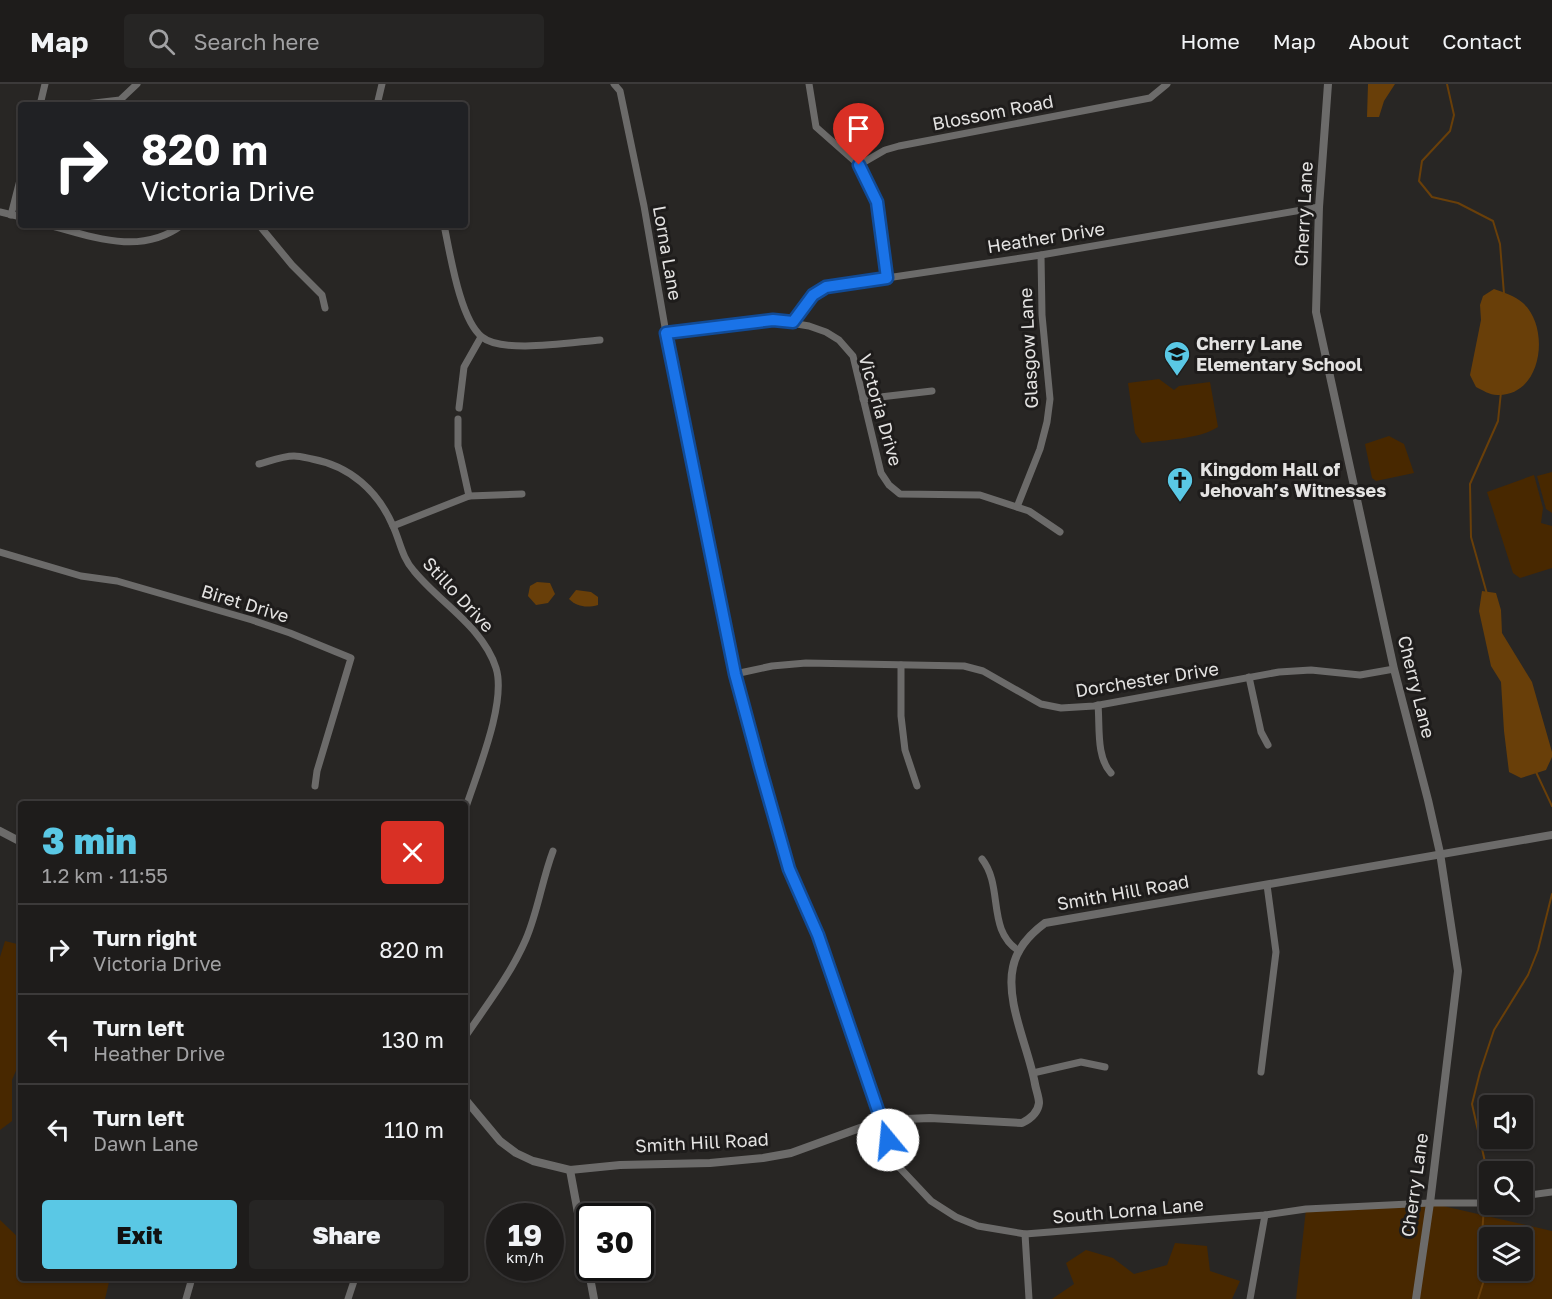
<!DOCTYPE html>
<meta charset="utf-8">
<style>
body{margin:0;font-family:"Golos Text",sans-serif;background:#262524;color:#f1f3f6;height:100vh;display:flex;flex-direction:column;font-size:22px;white-space:nowrap}
*{box-sizing:border-box;margin:0}
p{font-size:20px;color:#a1a1a3}
.icon{flex:none;width:33px;height:33px;fill:none;stroke:currentColor;stroke-width:2;stroke-linecap:round;stroke-linejoin:round}
.map{position:relative;flex:1;overflow:hidden}
.sheet{position:absolute;left:18px;top:717px;width:450px;height:480px;display:flex;flex-direction:column;background:#1e1c1b;border-radius:6px;box-shadow:0 2px 4px #0004,0 0 0 2px #3c3a3a}
.sheet>*{flex:none}
.guide{position:absolute;left:18px;top:18px;width:450px;height:126px;border-radius:6px;box-shadow:0 2px 4px #0004,0 0 0 2px #3c3a3a;background:#202124;color:#fff;overflow:hidden}
.tools{position:absolute;left:1479px;top:1011px;display:grid;gap:12px}
.tools a{display:grid;place-items:center;width:54px;height:54px;border-radius:6px;background:#1e1c1b;box-shadow:0 2px 4px #0004,0 0 0 2px #3c3a3a;font-size:30px}
.speed{position:absolute;left:486px;top:1119px;display:flex;gap:12px;font-size:30px;font-weight:700;text-align:center}
.speed>*{display:grid;place-content:center;width:78px;height:78px;border-radius:50%;background:#1e1c1b;box-shadow:0 2px 4px #0004,0 0 0 2px #3c3a3a;line-height:1}
.speed small{font-size:15px;font-weight:400}
.speed .limit{border:3px solid #111;border-radius:9px;background:#fff;color:#111}
.pin{position:absolute;display:grid;place-items:center;width:51px;height:51px;color:#fff;margin:-62px -26px;border-radius:50% 50% 50% 0;rotate:-45deg;box-shadow:0 0 6px #0007}
.pin .icon{rotate:45deg}
.me{position:absolute;width:66px;margin:-33px;rotate:343deg;stroke-linejoin:round;filter:drop-shadow(0 0 4px #0008)}
.turn{display:flex;align-items:center;gap:21px;height:126px;padding:0 24px;font-size:27px}
.turn .icon{width:78px;height:78px;stroke-width:2.5}
.turn b{display:block;font-size:42px;line-height:51px}
.round{display:grid;place-items:center;flex:none;width:63px;height:63px;border-radius:6px;background:#262524}
.head{display:flex;align-items:center;justify-content:space-between;height:102px;padding:0 24px}
h1{font-size:36px;font-weight:800;line-height:45px;color:#5ac8e5}
.primary-button{display:flex;gap:12px;margin-top:auto;padding:12px 24px}
.primary-button a{flex:1;height:69px;border-radius:6px;background:#5ac8e5;color:#111;font-size:24px;font-weight:800;line-height:69px;text-align:center}
.primary-button a+a{background:#262524;color:#f1f3f6}
ul{padding:0;list-style:none}
li{display:flex;align-items:center;gap:18px;height:90px;padding:0 24px;border-top:2px solid #3c3a3a}
li div{flex:1}
li b{display:block;font-size:22px}
li em{font-style:normal}
header{display:flex;align-items:center;gap:36px;box-sizing:border-box;height:84px;padding:0 30px;background:#1e1c1b;border-bottom:2px solid #3c3a3a}
header strong{font-size:28px}
nav{display:flex;gap:33px;margin-inline-start:auto;font-size:21px}
.search{width:420px;height:54px;background:#262524;display:flex;align-items:center;gap:15px;box-sizing:border-box;padding:0 21px;border-radius:6px;color:#a1a1a3;font-size:22px}
.map>svg:first-child{display:block}
</style>
<header>
<strong>Map</strong>
<div class="search"><svg class="icon" aria-label="search" viewBox="0 0 24 24"><circle cx="10" cy="10" r="6"/><path d="M15 15l6 6"/></svg>Search here</div>
<nav><a>Home</a><a>Map</a><a>About</a><a>Contact</a></nav>
</header>
<div class="map">
<svg width="1552" height="1215" viewBox="0 0 1552 1215">
<rect width="100%" height="100%" fill="#282624"/>
<g fill="#482800" fill-rule="evenodd">
<path d="M1159,295L1174,306L1179,302L1210,298L1218,343C1200,355 1164,356 1142,359L1135,349L1128,299Z"/>
<path d="M1389,352L1404,360L1414,389L1376,397L1372,394L1365,360Z"/>
<path d="M1552,388V429L1546,425L1537,392Z"/>
<path d="M1534,391L1543,424L1541,439L1552,442V484L1520,494L1513,489L1487,408Z"/>
<path d="M5,857L21,861V975L12,996V1037L0,1046V873Z"/>
<path d="M1430,1119L1552,1147V1215H1296L1306,1125ZM1490,1154H1522V1186H1490Z"/>
<path d="M0,1136L21,1156V1194H110L105,1215H0Z"/>
<path d="M1175,1159L1207,1162L1210,1187L1240,1197L1232,1215H1052L1074,1200L1066,1179L1086,1166L1113,1174L1134,1190L1167,1181Z"/>
</g>
<g fill="#693f09">
<path d="M1368,0H1395L1384,17L1379,33H1367Z"/>
<path d="M1494,205C1503,208 1515,212 1523,219C1551,244 1542,313 1497,311C1490,311 1482,306 1476,303L1470,291L1481,236L1480,221L1483,212Z"/>
<path d="M537,498L550,499L555,510L548,519L536,521L528,512L530,502Z"/>
<path d="M576,506L591,508L598,513V521C587,524 577,523 569,515Z"/>
<path d="M1482,507L1496,509L1501,526L1502,549L1532,598L1552,668V673L1546,686L1521,694L1509,688L1504,647L1501,598L1491,582L1479,527Z"/>
</g>
<g fill="none" stroke-linecap="round" stroke-linejoin="round">
<g stroke="#693f09" stroke-width="2">
<path d="M1447,0L1454,31L1450,47L1422,77L1419,97L1432,113L1458,119L1493,137L1500,160L1504,210"/>
<path d="M1487,510L1471,453L1470,400L1498,337L1501,308"/>
<path d="M1536,688L1552,722"/>
<path d="M1484,1116L1485,1078L1472,1020L1480,988L1494,946L1528,891L1538,866L1552,810"/>
<path d="M1478,1215L1485,1193L1482,1151L1484,1122"/>
</g>
<g stroke="#6c6b6a" stroke-width="7">
<path d="M614,0L620,7L644,122L666,249L707,462L735,590L789,785L818,851L888,1056L899,1083L931,1117L956,1133L978,1142L1025,1150L1265,1131L1306,1125L1430,1119H1490"/>
<path d="M809,0L816,43L859,81L877,118L887,194"/>
<path d="M40,21L45,0"/>
<path d="M77,21L120,16L137,0"/>
<path d="M377,21L382,0"/>
<path d="M859,81L885,66L899,62L1150,14L1167,0"/>
<path d="M0,128L21,133"/>
<path d="M11,131L21,92"/>
<path d="M49,141C93,153 141,172 182,141"/>
<path d="M259,141L292,181L322,211L325,224"/>
<path d="M444,141C450,169 460,236 482,253C502,270 573,258 600,256"/>
<path d="M793,238L813,211L826,203L1041,171L1319,123"/>
<path d="M666,249L773,236L809,242L826,248L839,256L853,272L881,389L889,401L900,410L980,411L1029,427L1060,448"/>
<path d="M863,315L932,307"/>
<path d="M459,324L464,283L481,253"/>
<path d="M458,335V362L469,412"/>
<path d="M259,380C270,377 283,372 294,372C300,372 307,374 312,375C350,382 378,407 393,442C400,457 402,474 414,487C440,519 483,543 496,584C507,619 476,691 465,726"/>
<path d="M1017,423L1040,365L1047,338L1050,315L1042,231L1041,171"/>
<path d="M393,442L469,412L522,410"/>
<path d="M0,468L81,492L117,497L252,536L290,549L351,574L317,687L315,702"/>
<path d="M901,581V632L905,666L917,702"/>
<path d="M735,590L772,582L806,579L964,582L983,587L1041,620L1061,624L1094,622L1279,588L1311,586L1360,591L1394,585"/>
<path d="M1249,593L1261,648L1268,661"/>
<path d="M1098,621C1100,643 1096,673 1111,689"/>
<path d="M982,775C1004,803 986,846 1019,867"/>
<path d="M465,953C486,922 511,890 526,855C538,827 542,796 553,767"/>
<path d="M1261,988L1276,868L1267,801"/>
<path d="M1033,989L1081,978L1105,983"/>
<path d="M1522,1112L1552,1108"/>
<path d="M1025,1150L1029,1215"/>
<path d="M186,1215L192,1194"/>
<path d="M348,1215L355,1194"/>
<path d="M1250,1215L1265,1131"/>
</g>
<g stroke="#6c6b6a" stroke-width="8">
<path d="M1328,0L1319,123L1316,228L1394,585L1428,716L1440,769L1458,887L1430,1119L1416,1215"/>
<path d="M0,747L21,758"/>
<path d="M465,1015L500,1057L516,1069L533,1077L570,1086L620,1081L710,1079L763,1074L791,1069L882,1036L930,1034L1022,1039C1030,1035 1038,1029 1039,1019C1039,1013 1036,1006 1035,1000C1029,965 1005,918 1013,883C1017,864 1030,850 1045,839L1552,751"/>
<path d="M570,1086L594,1215"/>
</g>
</g>
<g fill="none" stroke-linecap="round" stroke-linejoin="round">
<g stroke="#114b97" stroke-width="15">
<path id="route" d="M859,81L877,118L887,194L826,203L813,211L793,238L773,236L666,249L735,590L760,683L789,785L818,851L888,1056"/>
</g>
<use href="#route" stroke="#1a73e8" stroke-width="10"/>
</g>
<defs>
<g id="school-pin" transform="scale(1.35)"><path d="M0 17L-7.5 6A9.5 9.5 0 1 1 7.5 6Z" fill="#5ac8e5" stroke="#1e1c1b"/><path d="M0-5L7-2L0 1L-7-2ZM-4 1L0 2.5L4 1V4Q0 6-4 4Z" fill="#111"/></g>
<g id="church-pin" transform="scale(1.35)"><path d="M0 17L-7.5 6A9.5 9.5 0 1 1 7.5 6Z" fill="#5ac8e5" stroke="#1e1c1b"/><path d="M-1.2-6h2.4v3.5h3.3v2.4h-3.3V6h-2.4V-.1h-3.3v-2.4h3.3Z" fill="#111"/></g>
</defs>
<g fill-rule="evenodd">
<use href="#school-pin" x="1177" y="270"/>
<use href="#church-pin" x="1180" y="396"/>
</g>
<g text-anchor="middle" stroke-width="6" stroke-linejoin="round" paint-order="stroke">
<g font-size="18" fill="#e4e3e2" stroke="#1e1c1b">
<text transform="translate(993 29) rotate(-11)" y="6">Blossom Road</text>
<text transform="translate(1304 130) rotate(-87)" y="6">Cherry Lane</text>
<text transform="translate(1046 154) rotate(-9)" y="6">Heather Drive</text>
<text transform="translate(667 169) rotate(80)" y="6">Lorna Lane</text>
<text transform="translate(1029 264) rotate(-93)" y="6">Glasgow Lane</text>
<text transform="translate(880 326) rotate(74)" y="6">Victoria Drive</text>
<text transform="translate(458 511) rotate(47)" y="6">Stillo Drive</text>
<text transform="translate(245 520) rotate(17)" y="6">Biret Drive</text>
<text transform="translate(1147 596) rotate(-9)" y="6">Dorchester Drive</text>
<text transform="translate(1416 603) rotate(76)" y="6">Cherry Lane</text>
<text transform="translate(1123 809) rotate(-10)" y="6">Smith Hill Road</text>
<text transform="translate(702 1059) rotate(-3)" y="6">Smith Hill Road</text>
<text transform="translate(1415 1101) rotate(-82)" y="6">Cherry Lane</text>
<text transform="translate(1128 1127) rotate(-5)" y="6">South Lorna Lane</text>
</g>
<g font-size="18" font-weight="bold" fill="#e4e3e2" stroke="#1e1c1b" text-anchor="start">
<text x="1196" y="266">Cherry Lane<tspan x="1196" dy="21">Elementary School</tspan></text>
<text x="1200" y="392">Kingdom Hall of<tspan x="1200" dy="21">Jehovah’s Witnesses</tspan></text>
</g>
</g>
</svg>
<div class="tools">
<a><svg class="icon" aria-label="sound" viewBox="0 0 24 24"><path d="M4 9h4l5-4v14l-5-4H4zM17 9q2 3 0 6"/></svg></a>
<a><svg class="icon" aria-label="search" viewBox="0 0 24 24"><circle cx="10" cy="10" r="6"/><path d="M15 15l6 6"/></svg></a>
<a><svg class="icon" aria-label="layers" viewBox="0 0 24 24"><path d="M12 4l9 5-9 5-9-5zM3 14l9 5 9-5"/></svg></a>
</div>
<div class="speed"><div>19<small>km/h</small></div><div class="limit">30</div></div>
<div class="pin" style="left:859px;top:81px;background:#d93025"><svg class="icon" aria-label="arrive" viewBox="0 0 24 24"><path d="M6 21V4h12l-3 4 3 4H6"/></svg></div>
<svg class="me" style="left:888px;top:1056px" viewBox="-20 -20 40 40"><circle r="19" fill="#fff"/><path d="M0-13L10 11 0 6-10 11z" fill="#1a73e8"/></svg>
<div class="guide">
<div class="turn"><svg class="icon" aria-label="right" viewBox="0 0 24 24"><path d="M7 20v-9h11M14 6l5 5-5 5"/></svg><div><b>820 m</b>Victoria Drive</div></div>
</div>
<section class="sheet">
<div class="head"><div><h1>3 min</h1><p>1.2 km · 11:55</p></div><a class="round" style="background:#d93025;color:#fff"><svg class="icon" aria-label="close" viewBox="0 0 24 24"><path d="M6 6l12 12M18 6L6 18"/></svg></a></div>
<ul>
<li><svg class="icon" aria-label="right" viewBox="0 0 24 24"><path d="M7 20v-9h11M14 6l5 5-5 5"/></svg><div><b>Turn right</b><p>Victoria Drive</p></div><em>820 m</em></li>
<li><svg class="icon" aria-label="left" viewBox="0 0 24 24"><path d="M17 20v-9H6M10 6l-5 5 5 5"/></svg><div><b>Turn left</b><p>Heather Drive</p></div><em>130 m</em></li>
<li><svg class="icon" aria-label="left" viewBox="0 0 24 24"><path d="M17 20v-9H6M10 6l-5 5 5 5"/></svg><div><b>Turn left</b><p>Dawn Lane</p></div><em>110 m</em></li>
</ul>
<div class="primary-button"><a>Exit</a><a>Share</a></div>
</section>
</div>
